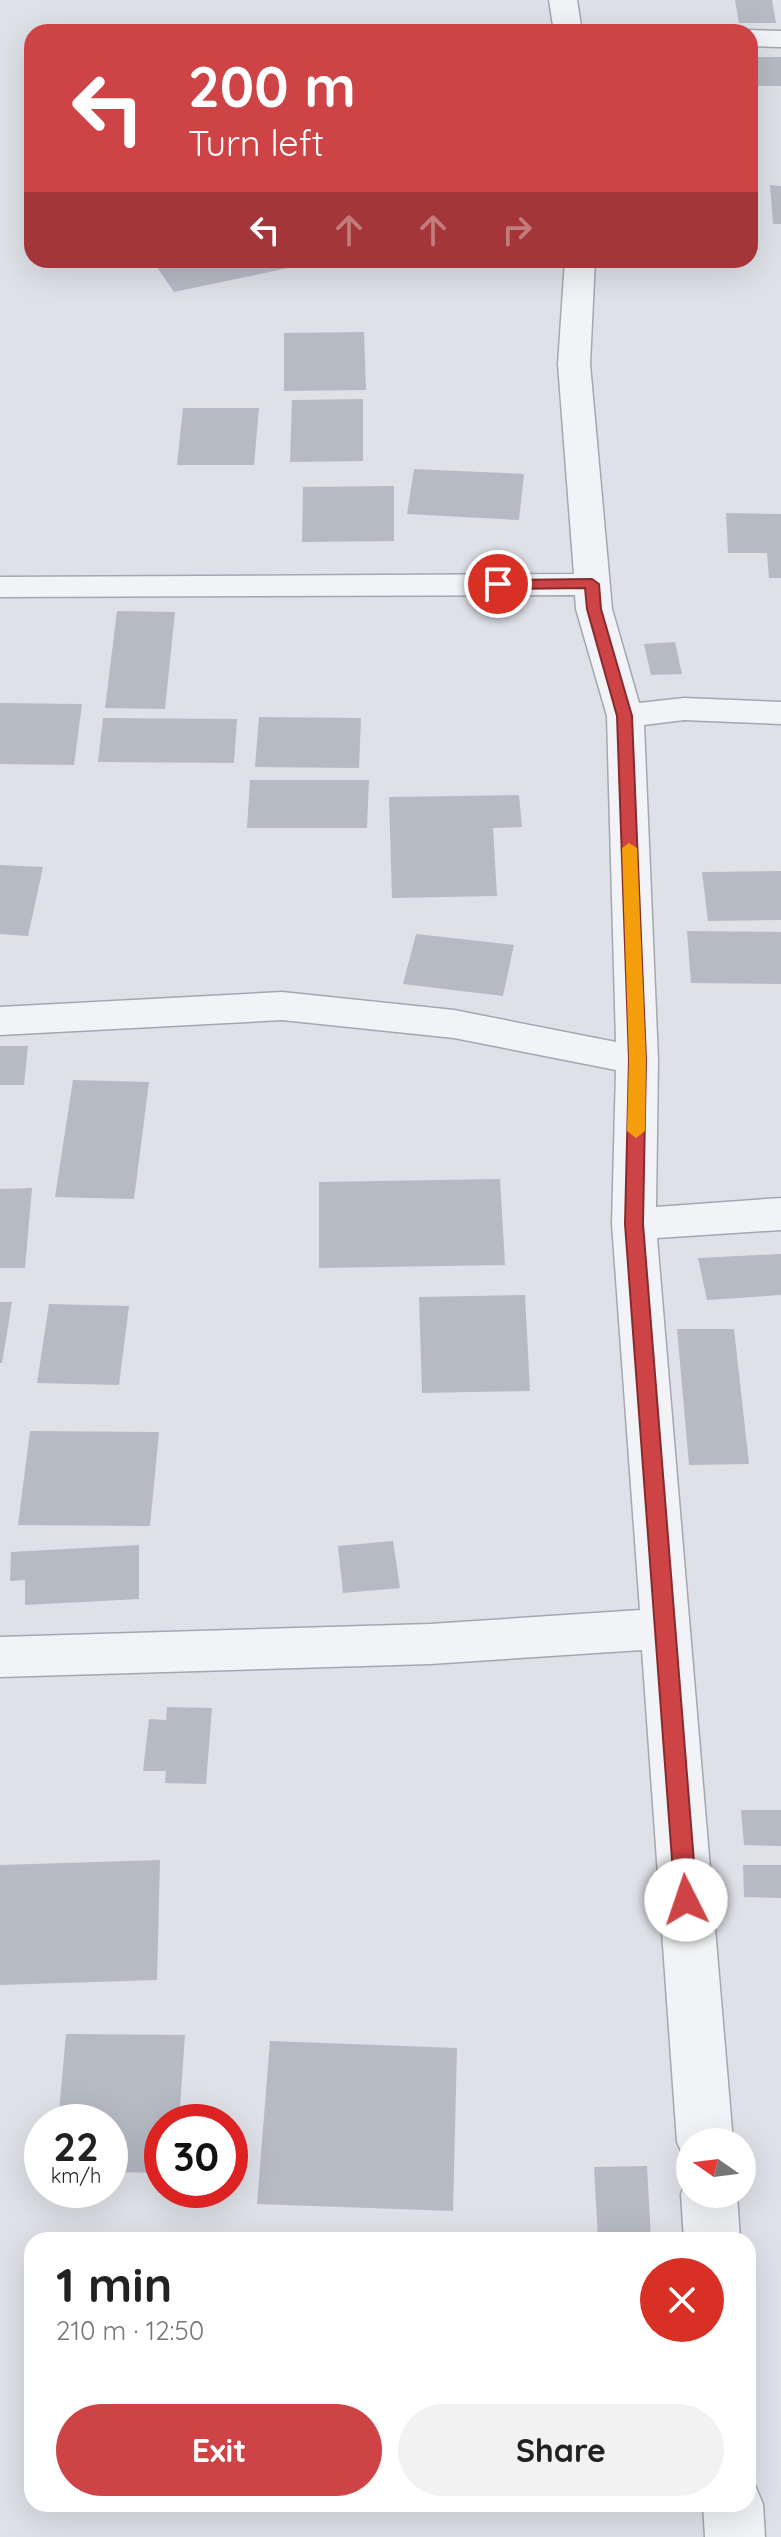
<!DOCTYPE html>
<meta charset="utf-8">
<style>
body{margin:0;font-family:Quicksand,sans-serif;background:#f2f2f2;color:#222;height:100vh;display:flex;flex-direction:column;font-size:30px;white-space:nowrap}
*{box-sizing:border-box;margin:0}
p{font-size:26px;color:#767676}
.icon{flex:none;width:44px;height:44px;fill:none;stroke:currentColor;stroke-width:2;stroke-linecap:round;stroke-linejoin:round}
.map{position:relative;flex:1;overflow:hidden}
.details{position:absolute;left:24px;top:2232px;width:732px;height:280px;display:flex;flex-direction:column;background:#fff;border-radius:24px;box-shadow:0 8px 32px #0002}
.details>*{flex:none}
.banner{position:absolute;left:24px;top:24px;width:734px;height:244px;border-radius:24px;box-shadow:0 8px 32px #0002;background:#ce4346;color:#fff;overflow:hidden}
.needle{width:52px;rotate:284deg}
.buttons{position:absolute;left:676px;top:2128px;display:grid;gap:16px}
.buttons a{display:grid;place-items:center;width:80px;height:80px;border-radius:50%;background:#fff;box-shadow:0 8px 32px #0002;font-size:40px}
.speed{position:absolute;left:24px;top:2104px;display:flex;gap:16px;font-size:40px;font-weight:700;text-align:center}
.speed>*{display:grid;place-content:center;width:104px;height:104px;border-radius:50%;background:#fff;box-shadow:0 8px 32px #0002;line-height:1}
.speed small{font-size:20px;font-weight:400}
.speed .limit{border:12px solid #d22;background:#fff;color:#111}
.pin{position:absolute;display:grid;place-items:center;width:68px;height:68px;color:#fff;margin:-34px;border:4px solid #fff;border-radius:50%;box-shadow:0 2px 8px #0007}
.me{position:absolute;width:88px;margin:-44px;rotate:356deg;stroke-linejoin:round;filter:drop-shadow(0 0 6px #0008)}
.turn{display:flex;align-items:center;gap:28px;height:168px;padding:0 32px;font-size:36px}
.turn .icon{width:104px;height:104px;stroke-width:2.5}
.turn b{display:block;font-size:56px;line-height:68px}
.lanes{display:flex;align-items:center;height:76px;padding:0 32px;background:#0003;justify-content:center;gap:40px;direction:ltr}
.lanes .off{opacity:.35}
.round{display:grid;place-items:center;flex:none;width:84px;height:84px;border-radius:42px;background:#f2f2f2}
.head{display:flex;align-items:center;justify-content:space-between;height:136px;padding:0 32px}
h1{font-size:48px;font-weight:700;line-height:60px}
.cta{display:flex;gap:16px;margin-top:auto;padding:16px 32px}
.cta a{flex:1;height:92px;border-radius:48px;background:#ce4346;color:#fff;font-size:32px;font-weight:700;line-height:92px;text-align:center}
.cta a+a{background:#f2f2f2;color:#222}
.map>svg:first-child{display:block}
</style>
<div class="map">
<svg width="781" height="2537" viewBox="0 0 781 2537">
<rect width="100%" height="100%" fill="#dfe1e8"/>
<g fill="#b6bac5">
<path d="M735,0H772L776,23H739Z"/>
<rect x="750" y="57" width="31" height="29"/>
<path d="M770,185L781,186V224H773Z"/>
<path d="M152,260H310L312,263L174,292Z"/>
<path d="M364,332L366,390L284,391V333Z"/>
<path d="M363,399V461L290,462L292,400Z"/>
<path d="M183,408H259L254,465H177Z"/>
<path d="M414,469L524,474L519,520L407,514Z"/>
<path d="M394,486V541L302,542L303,487Z"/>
<path d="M726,513L781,514V578H769L767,553H728Z"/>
<path d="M117,611L175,612L165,709L105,708Z"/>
<path d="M675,642L682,674L651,675L644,644Z"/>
<path d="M0,703L82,704L74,765L0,764Z"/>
<path d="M259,717L361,718L359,768L255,767Z"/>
<path d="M103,718L237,719L234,763L98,762Z"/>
<path d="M250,780H369L367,828H247Z"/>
<path d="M519,795L522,827L493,828L497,896L392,898L389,797Z"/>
<path d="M0,865L43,867L28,936L0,934Z"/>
<path d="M781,871V920L708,921L702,872Z"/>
<path d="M687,931L781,932V984L691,983Z"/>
<path d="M416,934L514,945L503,996L403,984Z"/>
<path d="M0,1046H28L24,1085H0Z"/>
<path d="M73,1080L149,1082L134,1199L55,1197Z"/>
<path d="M500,1179L505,1265L319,1268V1182Z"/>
<path d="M32,1188L25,1268H0V1189Z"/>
<path d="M781,1254V1295L707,1300L698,1258Z"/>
<path d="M525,1295L530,1391L422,1393L419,1297Z"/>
<path d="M0,1302H12L2,1363H0Z"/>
<path d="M49,1304L129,1306L119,1385L37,1383Z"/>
<path d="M677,1329H734L749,1464L689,1465Z"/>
<path d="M30,1431L159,1432L150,1526L18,1525Z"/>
<path d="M393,1541L400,1588L343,1593L338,1546Z"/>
<path d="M139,1545V1599L25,1605V1580L10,1581L11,1552Z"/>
<path d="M167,1707L212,1708L206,1784L165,1783L166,1771H143L149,1719L166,1720Z"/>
<path d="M741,1810H781V1846L744,1845Z"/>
<path d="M160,1860L157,1980L0,1985V1865Z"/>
<path d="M743,1865H781V1898L744,1897Z"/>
<path d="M66,2034L185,2035L179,2122H162V2173L110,2172V2122H58Z"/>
<path d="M270,2041L457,2048L453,2211L257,2204Z"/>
<path d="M647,2166L651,2240H598L594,2167Z"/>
<path d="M206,2235L266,2237V2240H206Z"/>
</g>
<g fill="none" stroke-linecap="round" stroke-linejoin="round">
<g stroke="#a4a7b2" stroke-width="3">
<g id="minor">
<path d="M549,0H577L582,32H554Z"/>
<path d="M750,30L781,31V47L750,46V32H741Z"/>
<path d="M565,260H595L590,364L612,609L639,703L684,698L781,702V724L684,720L644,725L658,1060L656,1207L781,1198V1230L657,1238L733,2142H690V2162L685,2160L677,2142L642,1650L430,1664L0,1677V1637L430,1624L640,1610L612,1224L616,1070L454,1038L282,1020L0,1035V1007L282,992L454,1010L616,1042L607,716L576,609L575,595L0,597V577L574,574L558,364Z"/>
<path d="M689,2175L690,2194H737L740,2240H684L681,2194Z"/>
<path d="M748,2480L754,2483L763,2504L765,2537H705L703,2504H748Z"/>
</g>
</g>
<use href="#minor" fill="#f1f3f6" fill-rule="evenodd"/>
</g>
<path fill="#ce4346" stroke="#862c2e" stroke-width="2" d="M592,579L599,584L601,609L632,716L646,1060L643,1224L697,1900L693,1907L686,1910L678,1907L675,1900L625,1224L629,1060L617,716L587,609L585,588L498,589L491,584L498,580Z"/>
<path fill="#f59e0b" d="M629,843L637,848L646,1060L645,1131L636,1138L627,1131L629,1060L622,848Z"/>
</svg>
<div class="buttons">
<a><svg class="needle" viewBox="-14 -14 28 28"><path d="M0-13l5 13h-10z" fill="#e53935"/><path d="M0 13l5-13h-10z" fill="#767676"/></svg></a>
</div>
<div class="speed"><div>22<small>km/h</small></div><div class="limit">30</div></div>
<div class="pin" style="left:498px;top:584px;background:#d93025"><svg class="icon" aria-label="arrive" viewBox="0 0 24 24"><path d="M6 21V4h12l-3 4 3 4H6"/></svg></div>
<svg class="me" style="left:686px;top:1900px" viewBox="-20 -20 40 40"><circle r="19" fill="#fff"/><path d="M0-13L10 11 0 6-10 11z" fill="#ce4346"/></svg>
<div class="banner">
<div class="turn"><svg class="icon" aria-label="left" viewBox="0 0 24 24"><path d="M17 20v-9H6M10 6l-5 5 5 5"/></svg><div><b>200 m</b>Turn left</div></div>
<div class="lanes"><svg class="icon" aria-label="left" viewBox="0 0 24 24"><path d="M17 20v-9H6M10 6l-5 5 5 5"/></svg><svg class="icon off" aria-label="ahead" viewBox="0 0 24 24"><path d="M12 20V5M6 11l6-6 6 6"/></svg><svg class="icon off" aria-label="ahead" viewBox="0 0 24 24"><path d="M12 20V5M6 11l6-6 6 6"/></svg><svg class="icon off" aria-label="right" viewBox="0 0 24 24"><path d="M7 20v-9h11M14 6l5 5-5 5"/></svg></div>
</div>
<section class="details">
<div class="head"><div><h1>1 min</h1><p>210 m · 12:50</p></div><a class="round" style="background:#d93025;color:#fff"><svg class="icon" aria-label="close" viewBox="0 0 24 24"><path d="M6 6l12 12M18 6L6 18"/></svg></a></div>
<div class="cta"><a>Exit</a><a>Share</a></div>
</section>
</div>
